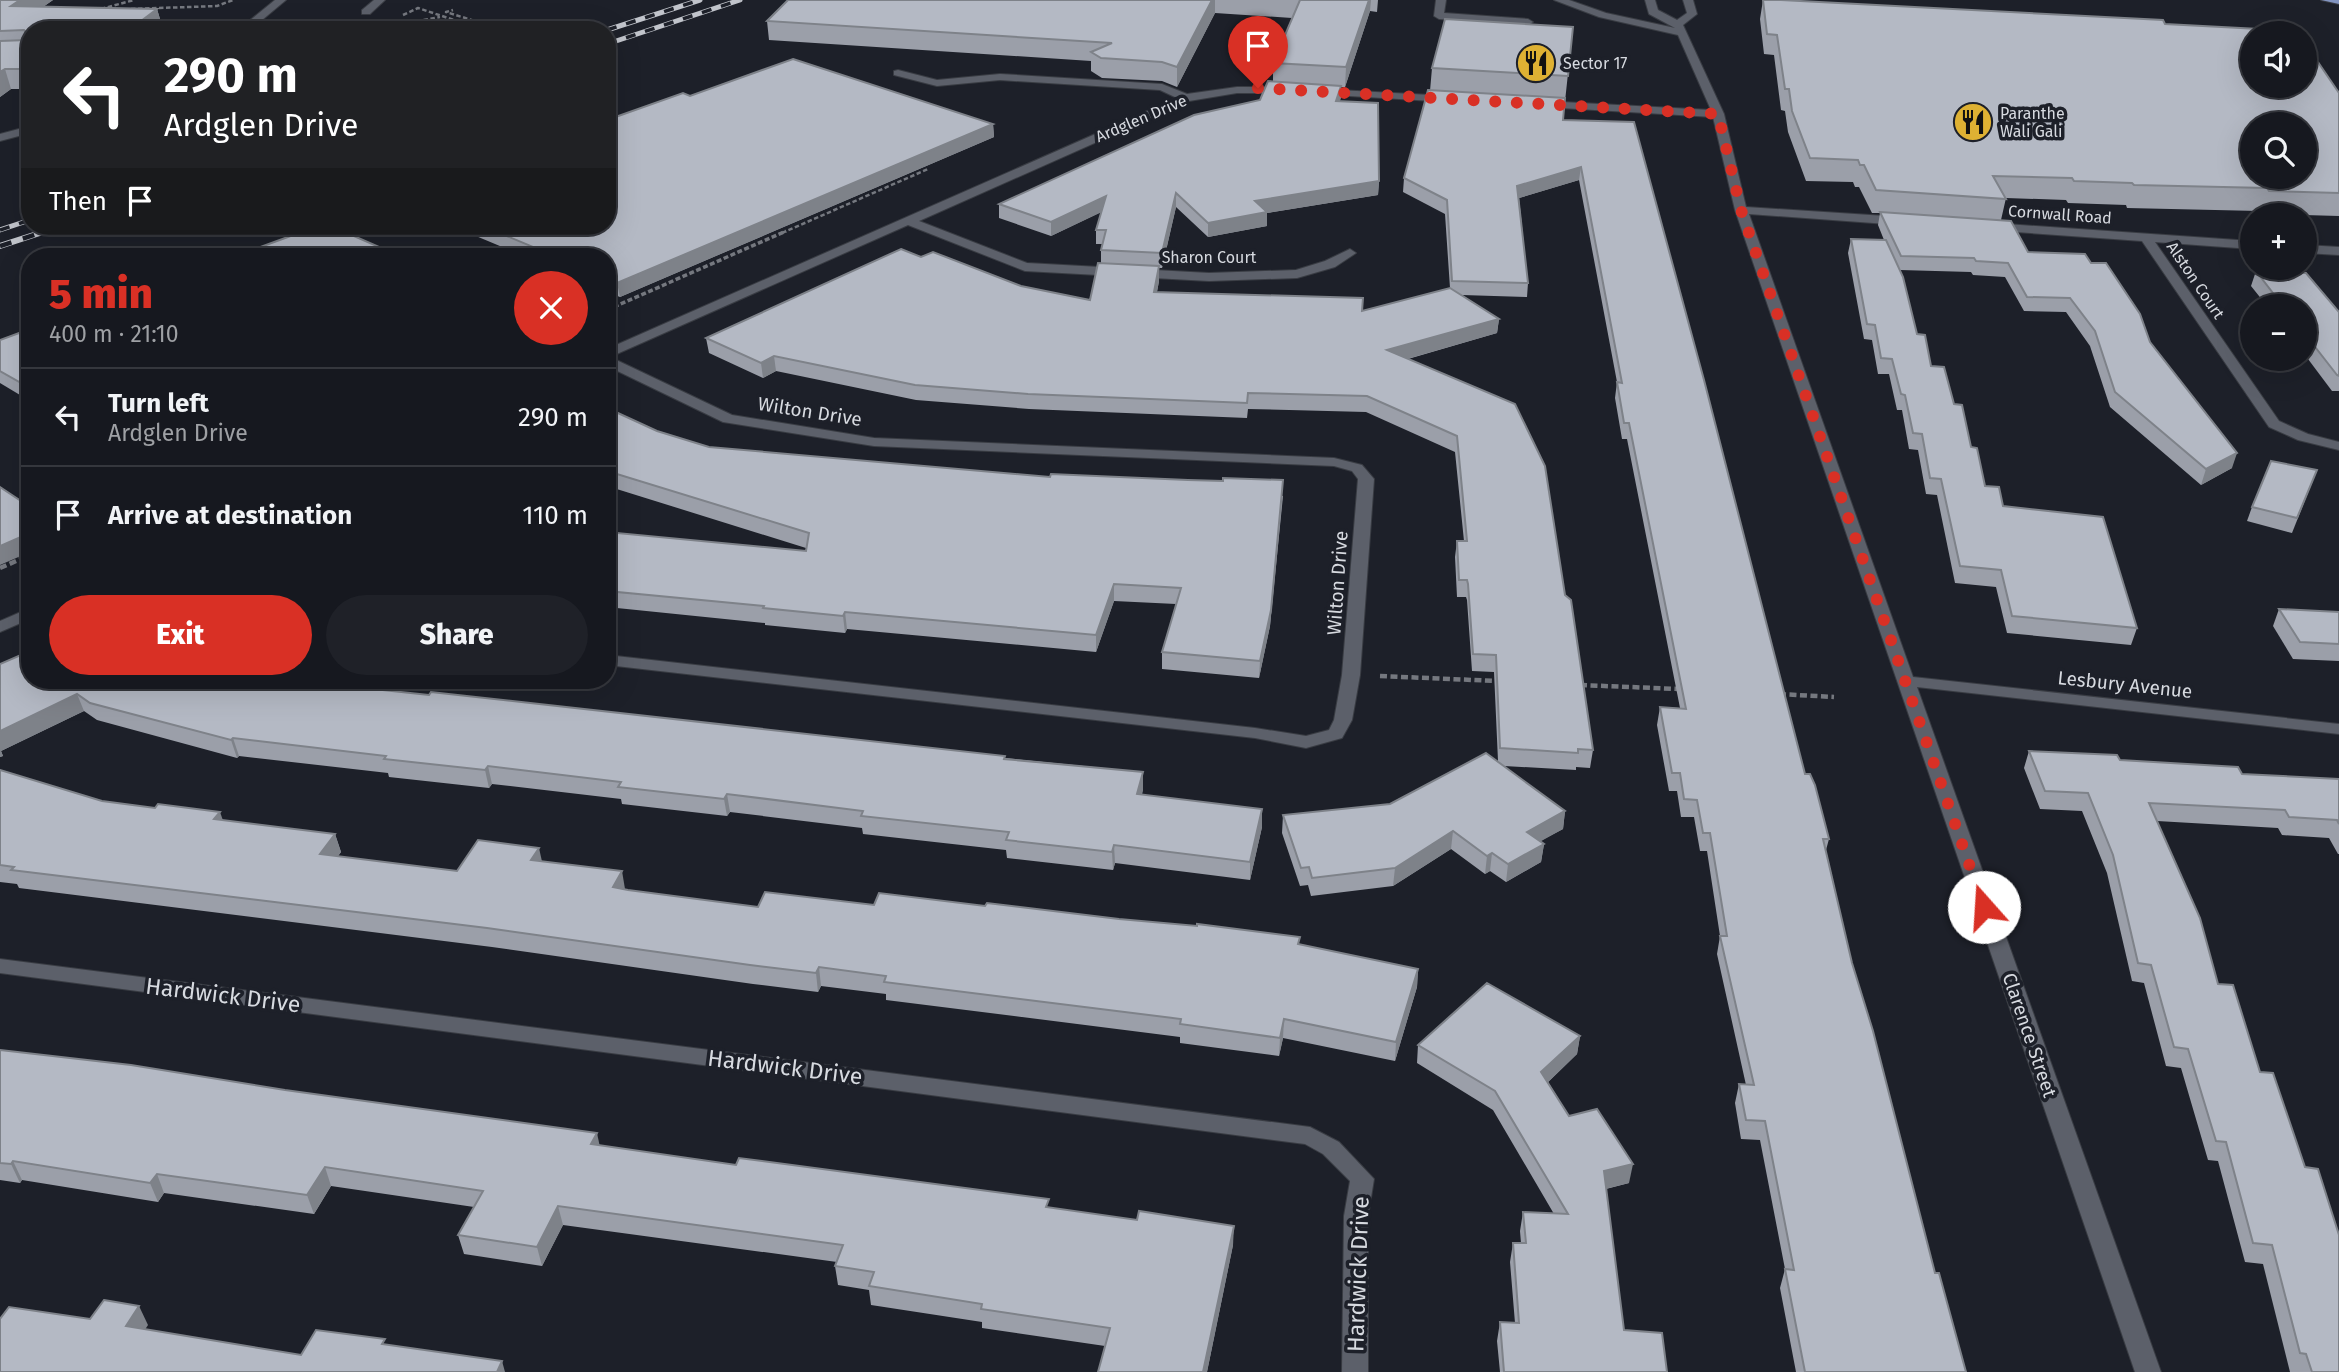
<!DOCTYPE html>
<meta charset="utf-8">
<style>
body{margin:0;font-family:"Fira Sans",sans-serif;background:#1f2128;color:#f1f3f6;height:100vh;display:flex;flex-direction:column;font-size:26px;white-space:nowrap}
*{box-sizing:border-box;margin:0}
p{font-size:23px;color:#9ea0a4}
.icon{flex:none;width:38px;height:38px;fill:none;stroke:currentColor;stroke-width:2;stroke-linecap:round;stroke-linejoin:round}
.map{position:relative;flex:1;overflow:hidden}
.details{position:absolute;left:21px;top:248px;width:595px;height:441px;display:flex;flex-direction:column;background:#16181f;border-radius:28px;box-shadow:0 7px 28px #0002,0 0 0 2px #35373d}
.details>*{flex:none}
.hud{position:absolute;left:21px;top:21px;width:595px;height:214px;border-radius:28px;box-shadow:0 7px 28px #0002,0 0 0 2px #35373d;background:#202124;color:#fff;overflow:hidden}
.fabs{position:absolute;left:2240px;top:21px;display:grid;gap:14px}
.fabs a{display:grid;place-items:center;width:77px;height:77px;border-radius:50%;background:#16181f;box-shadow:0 7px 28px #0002,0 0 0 2px #35373d;font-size:35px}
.pin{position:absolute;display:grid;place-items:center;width:60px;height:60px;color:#fff;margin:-72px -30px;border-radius:50% 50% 50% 0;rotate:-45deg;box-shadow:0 0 7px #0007}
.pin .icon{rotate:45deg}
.me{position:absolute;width:77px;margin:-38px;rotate:341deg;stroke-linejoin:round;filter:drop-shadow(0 0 5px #0008)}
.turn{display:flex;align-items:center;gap:24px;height:147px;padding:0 28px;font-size:32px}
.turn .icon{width:91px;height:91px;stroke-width:2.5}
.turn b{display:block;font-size:49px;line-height:60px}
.then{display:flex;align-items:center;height:66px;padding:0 28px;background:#0003;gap:14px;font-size:26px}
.round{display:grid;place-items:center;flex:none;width:74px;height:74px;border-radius:37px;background:#1f2128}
.summary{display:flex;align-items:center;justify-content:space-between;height:119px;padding:0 28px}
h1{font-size:42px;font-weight:800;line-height:52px;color:#d93025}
.primary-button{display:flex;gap:14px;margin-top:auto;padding:14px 28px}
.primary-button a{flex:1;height:80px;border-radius:42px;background:#d93025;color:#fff;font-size:28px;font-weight:800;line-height:80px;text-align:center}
.primary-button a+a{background:#1f2128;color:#f1f3f6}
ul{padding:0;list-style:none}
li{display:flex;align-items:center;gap:21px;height:98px;padding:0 28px;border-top:2px solid #35373d}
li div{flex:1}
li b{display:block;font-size:26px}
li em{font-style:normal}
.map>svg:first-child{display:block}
</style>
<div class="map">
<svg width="2339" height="1372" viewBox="0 0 2339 1372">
<rect width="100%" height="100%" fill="#1d2029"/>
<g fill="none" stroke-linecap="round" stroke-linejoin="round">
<g stroke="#393c43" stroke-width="2">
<g id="minor">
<path d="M275,0H286L250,30H238Z"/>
<path d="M374,0H385L370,14H362V10Z"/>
<path d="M1436,0H1446L1444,13L1528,19L1533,22L1528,25L1439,19L1434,16Z"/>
<path d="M1554,0H1569L1606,13L1675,28L1649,14L1645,0H1655L1658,10L1677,20L1687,13L1683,0H1693L1697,14L1683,25L1724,114L1746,207L1901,217L1907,221L1901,225L1749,214L1913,677L2339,724V734L1917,687L2161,1372H2135L1735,210L1713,117L1544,107L1539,104L1544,101L1711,110L1678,35L1599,17Z"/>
<path d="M287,27L307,30H282Z"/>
<path d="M898,70L937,80L1000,74L1162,84L1187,94L1237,87H1289L1294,90L1289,93H1237L1189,101L919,221L1027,263L1209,273L1296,270L1325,261L1350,249L1356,253L1335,267L1297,278L1209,281L1025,271L908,225L610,357L732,415L874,438L1334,458L1362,465L1374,479L1360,675L1352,720L1342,738L1306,748L1255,738L607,665V655L1255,728L1306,736L1329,730L1334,720L1342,675L1358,479L1352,471L1334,466L874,446L723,422L607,366V349L1177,98L1160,90L1000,80L937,86L894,75V71Z"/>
<path d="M1320,89L1449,96L1454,99L1449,102L1316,94L1315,92Z"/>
<path d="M30,126V133L0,141V134Z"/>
<path d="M1992,223L2252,241V249L2155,242L2279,421L2308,434L2339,442V450L2298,440L2269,427L2142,241L1988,230L1986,227Z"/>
<path d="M2305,245L2339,247V255L2305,253Z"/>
<path d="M30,608V619L0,632V621Z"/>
<path d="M0,959L1310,1127L1339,1142L1374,1179L1368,1216V1372H1342L1344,1216L1350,1181L1323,1154L1305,1144L0,973Z"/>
</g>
</g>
<g stroke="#393c43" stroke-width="2">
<path id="major" d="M2321,0H2339V4Z"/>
</g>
<g stroke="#75787f" stroke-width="2.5" stroke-dasharray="4.5 2.5" stroke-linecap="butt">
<path d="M101,9L134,0"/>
<path d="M131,9L217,6L233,0"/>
<path d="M403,15L418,8L469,25L478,22L446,12L453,10"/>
<path d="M396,25L440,17"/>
<path d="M782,233L928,169"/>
</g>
<path stroke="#75787f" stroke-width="3.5" stroke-dasharray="5 2.5" stroke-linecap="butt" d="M607,310L786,231"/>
<g stroke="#75787f" stroke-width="4.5" stroke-dasharray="7 3.5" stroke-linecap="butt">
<path d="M0,568L30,555"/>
<path d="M1380,676L1497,681"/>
<path d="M1580,685L1679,689"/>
<path d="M1779,694L1834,697"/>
</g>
<use href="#minor" fill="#5c606a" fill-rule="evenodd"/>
<use href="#major" fill="#8294c0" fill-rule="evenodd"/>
<g stroke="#c1c4cb" stroke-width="5">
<g id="rail-far1">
<path d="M607,30L700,0"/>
<path d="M607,44L740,0"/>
<path d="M0,230L30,220"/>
<path d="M40,233L62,226"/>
</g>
</g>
<g stroke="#c1c4cb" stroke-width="6">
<path id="rail" d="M0,246L46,231"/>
</g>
<use href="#rail-far1" stroke="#1d2029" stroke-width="3.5" stroke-dasharray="10" stroke-linecap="butt"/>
<use href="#rail" stroke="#1d2029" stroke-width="4.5" stroke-dasharray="12" stroke-linecap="butt"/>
</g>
<g fill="#9b9fa9">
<path d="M0,0H53L43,7L157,9L163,29L161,30H30V89H11L0,97Z"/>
<path d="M788,0H1378L1377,12L1370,11L1345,87H1341L1340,101L1379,181L1378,195L1267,213V226L1208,237L1176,207L1162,268H1159V281L1157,292L1362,311L1450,288L1445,214L1403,192L1404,178L1430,91L1432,68L1573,27L1563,120L1829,839L1826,850L1852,963L1935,1273L1966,1372H1796L1780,1288L1785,1269L1760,1140L1741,1139L1735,1103L1739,1084L1746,1085L1717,954L1720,936L1707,851H1700L1694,817H1681L1677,791H1669L1657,725L1660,707L1680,708L1627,439H1622L1615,398L1617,382L1579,180L1519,198L1528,283L1527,297L1462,295L1499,319L1497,333L1408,359L1565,595L1593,750L1590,768L1576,767V770L1504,766L1565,811L1563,829L1540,841L1544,844L1541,862L1506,882L1490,871L1485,874L1451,849L1393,886L1311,896L1308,885L1300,886L1282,833L1283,815L1390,804L1498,761L1494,672L1472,671L1467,600L1466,597H1457L1455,557L1457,541H1464L1455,452L1366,412L1248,409L1247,418L1029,409L916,400L776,371L763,378L709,353L706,338L921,257L1021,286L1090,300L1101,263V250L1102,244H1096V230L1101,212L1051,236L999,218V204L1260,100L1273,82V63L1292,18L1215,13L1177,87L1162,81L1102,78L1091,71V61L769,40L767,21Z"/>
<path d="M1763,0L2165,24L2339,93V216L2262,214L2259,211L2127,208L2126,205L2068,203L2066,200L2006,198L2001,220L2028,252L2150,342L2232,468L2201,485L2110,407L2090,346L2066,312L2024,311L2005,277L1973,275L1971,272L1900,270L1917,334L1931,366L1954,404L1985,486L2003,506L2137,628L2131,645L2007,633L1996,587L1955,583L1937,495L1926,494L1918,450L1909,449L1902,410H1897L1889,374H1878L1872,340L1864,339L1848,253L1851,239L1884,240L1878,225L1880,213H1872L1859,187H1855L1853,182L1806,181L1788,132L1785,111L1781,110L1774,55L1764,54L1760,19Z"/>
<path d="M690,96L993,124L994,137L620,297L607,292V257H526L452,226H607Z"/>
<path d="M2256,271L2339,312V391H2332L2305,355V306H2267L2251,286Z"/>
<path d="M30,329V401L0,383V340Z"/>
<path d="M607,408L657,431L709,447L1050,477L1188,480L1283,496L1270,626L1259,678L1162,669V652L1176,604L1114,601L1096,652L847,629L845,633L765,625V623L607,607V532L806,551V548L607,486Z"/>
<path d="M2317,470L2292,533L2247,521L2252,507Z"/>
<path d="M2279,609L2339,612V661L2293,659L2273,626Z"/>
<path d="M0,664L322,689L1143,772V789L1142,795L1262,809V827L1250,880L1115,863L1113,870L1007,858L1006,850L863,834L862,828L730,812L727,816L622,804L621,799L492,784L489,788L389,777L388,773L239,756L237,758L97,720L84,711L1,751L3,756L0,757Z"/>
<path d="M2029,751L2242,774L2339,779V854H2338L2329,838L2282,835L2278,828L2157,821L2218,984L2339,1372H2290L2263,1264L2245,1262L2218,1161L2208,1160L2181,1068L2166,1066L2144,983L2132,981L2107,873L2082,811L2040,809L2024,768Z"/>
<path d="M0,770L102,801L222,820L335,834L341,852L338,856L457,871L542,862L625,890L758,907L874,905L1300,945L1418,969L1417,987L1395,1061L1283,1038L1279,1056L1180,1043V1037L886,1000V994L821,986L818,992L753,984L492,947L19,888L17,884L0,882Z"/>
<path d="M1580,1036L1577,1054L1548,1082L1569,1116L1629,1183L1606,1189L1624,1330L1667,1372H1500L1497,1341L1500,1322L1515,1323L1510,1262L1513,1243H1521L1520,1231L1523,1212L1554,1214L1493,1110L1417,1063L1418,1045Z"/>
<path d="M0,1050L599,1146L1050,1208L1233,1245L1207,1372H1098L1105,1346L982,1328V1322L871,1305L869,1290L838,1285L835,1266L837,1262L563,1225L542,1266L464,1254L458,1235L474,1207L331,1186L314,1214L164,1193L158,1202L22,1180L20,1183L0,1180Z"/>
</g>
<g fill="#7e8289">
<path d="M20,0H53L17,25L11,6Z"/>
<path d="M1212,0H1215V13L1177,87V67Z"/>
<path d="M1369,0H1371L1370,11L1345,87L1346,67Z"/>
<path d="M157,9L163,29L161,30H129Z"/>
<path d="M5,69L11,89L0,97V72Z"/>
<path d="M1341,86V98L1336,113V101Z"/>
<path d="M993,124L994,137L620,297L617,283Z"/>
<path d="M1581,167L1579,180L1516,199L1517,186Z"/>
<path d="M1379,181L1378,195L1267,213V226L1208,237V223L1255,201Z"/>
<path d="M1176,193V207L1162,268V253Z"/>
<path d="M1106,196V210L1051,236V222Z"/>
<path d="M1159,266V281L1154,307V292Z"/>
<path d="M1499,319L1497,333L1386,365L1387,350Z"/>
<path d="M774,356L776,371L763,378L761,363Z"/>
<path d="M2237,453L2232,468L2201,485L2206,469Z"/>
<path d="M1283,480L1270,626L1259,678L1260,661Z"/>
<path d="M30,533V552L0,565V546Z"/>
<path d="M1114,584V601L1096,652V635Z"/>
<path d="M845,612L847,629L845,633L843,616Z"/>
<path d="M77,694L84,711L1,751L3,756L0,757V731Z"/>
<path d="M233,738L239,756L237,758L231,740Z"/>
<path d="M488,766L492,784L489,788L485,770Z"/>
<path d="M1143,772V789L1137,812V794Z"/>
<path d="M727,794L730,812L727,816L724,799Z"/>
<path d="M1262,809V827L1250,880V862Z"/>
<path d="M1565,811L1563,829L1525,850L1527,832Z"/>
<path d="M220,812L226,829L214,819Z"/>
<path d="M1453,831L1451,849L1393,886L1395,868Z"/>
<path d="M335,834L341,852L326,872L320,854Z"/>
<path d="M1544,844L1541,862L1506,882L1508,864Z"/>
<path d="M1114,845L1115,863L1113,870L1112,852Z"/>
<path d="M539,848L543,866L531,860Z"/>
<path d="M1492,853L1490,871L1485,874L1487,856Z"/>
<path d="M622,871L625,889L613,887Z"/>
<path d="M819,967L821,986L818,992L816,973Z"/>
<path d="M1418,969L1417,987L1395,1061L1396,1042Z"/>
<path d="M1284,1019L1283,1038L1279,1056L1280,1038Z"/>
<path d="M1580,1036L1577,1054L1539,1091L1541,1072Z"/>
<path d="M597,1133L601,1152L591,1144Z"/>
<path d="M13,1161L22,1180L20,1183L11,1164Z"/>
<path d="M1633,1164L1629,1183L1601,1190L1604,1171Z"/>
<path d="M325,1167L331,1186L314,1214L307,1195Z"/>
<path d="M157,1174L164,1193L158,1202L150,1183Z"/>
<path d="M558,1206L563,1225L542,1266L537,1247Z"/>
<path d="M1234,1226L1233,1245L1207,1372H1203Z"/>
<path d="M139,1306L148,1325L135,1345L126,1326Z"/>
<path d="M502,1361L505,1372H497Z"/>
</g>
<g fill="#b4b9c4" stroke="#7e8289" stroke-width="2" fill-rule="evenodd">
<path d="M0,0H20L11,6L157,9L129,30H30V69H5L0,72V41L26,40V32L24,30L0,31Z"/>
<path d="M788,0H1212L1177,67L1162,62L1101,58L1091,52L1112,43L767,21Z"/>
<path d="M1300,0H1369L1346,67L1273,63Z"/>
<path d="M1763,0H1781L2163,20L2165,24L2297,31L2298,33H2252V86H2305V43L2339,93V193L2269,191L2267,188L2134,185L2132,183L2074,181L2072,178L1993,176L2006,199L1876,190L1864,165H1860L1858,160L1810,158L1792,111L1789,89H1785L1777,35L1767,34ZM2252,124H2305V177H2252Z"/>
<path d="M1445,19L1573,27L1568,76L1432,68Z"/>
<path d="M793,59L993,124L617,283L607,278V257H557L483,226H607V120L683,93L690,96Z"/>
<path d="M1268,81L1341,86L1336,101L1378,103L1379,181L1255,201L1267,212L1208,223L1176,193L1162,253L1101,250L1106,230H1096L1106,196L1051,222L999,204L1194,115L1260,100Z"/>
<path d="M1428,90L1565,98L1563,120L1634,122L1704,380L1805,774H1810L1815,785L1829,839H1823L1852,963L1873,1031L1935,1273H1939L1966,1372H1805L1785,1269L1794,1270L1765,1121L1746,1120L1739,1084L1754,1085L1720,936H1727L1710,833H1703L1697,800L1684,799L1680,773H1672L1660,707L1686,709L1629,423H1624L1617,382L1622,383L1581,167L1517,186L1528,283L1452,281L1447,200L1404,178Z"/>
<path d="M1880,212L2011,221L2028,252L2085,254L2091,263H2106L2140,314L2150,342L2237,453L2206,469L2115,392L2095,331L2070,298L2027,297L2008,263L1976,261L1974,258L1901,256Z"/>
<path d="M318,226H331L402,257H233Z"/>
<path d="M1851,239L1886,240L1903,277L1917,334L1925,335L1931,366L1944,367L1954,404L1962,405L1971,447L1977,448L1985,486L1999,487L2003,506L2103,517L2137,628L2012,616L2001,570L1960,566L1941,479L1930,478L1922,434L1913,433L1905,395L1901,394L1892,359L1881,358L1875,325L1867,324Z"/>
<path d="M901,249L921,257L933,252L1021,286L1090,300L1098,263L1159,266L1154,292L1363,298L1362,311L1450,288L1499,319L1387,350L1515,404L1545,466L1565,595L1571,600L1593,750L1578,749V753L1500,748L1496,655L1473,654L1468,584L1467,580H1459L1457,541H1467L1457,436L1367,396L1248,393L1247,403L1028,394L915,385L774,356L761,363L706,338Z"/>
<path d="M151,250L167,257H130Z"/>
<path d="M2256,271L2306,273L2339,312V376L2337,375L2305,334V306H2283Z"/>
<path d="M30,329V388L0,371V340Z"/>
<path d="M607,408L657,431L709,447L1050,477L1051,474L1188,480L1223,481V478L1283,480L1271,610L1260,661L1162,652L1181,588L1114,584L1096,635L845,612L843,616L763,608L764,606L607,591V532L806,551L809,533L607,471Z"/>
<path d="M2271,461L2317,470L2297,518L2252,507Z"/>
<path d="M0,487L30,507V533L0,546Z"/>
<path d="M2279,609L2339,612V644L2300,642Z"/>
<path d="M30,651V681H291L322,689L326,684L429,695L431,692L1005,756L1004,759L1143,772L1137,794L1262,809L1250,862L1114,845L1112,852L1006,840L1009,832L861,816L863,811L727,794L724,799L618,787L621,782L488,766L485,770L384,759L386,756L233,738L231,740L90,703L77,694L0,731V664Z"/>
<path d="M2029,751L2117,755L2120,760L2238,767L2242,774L2339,779V824L2337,820L2289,817L2285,810L2149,803L2200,918L2218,984L2233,985L2260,1072L2273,1073L2305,1167L2318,1169L2339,1235V1372H2312L2306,1354L2300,1353L2272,1245L2253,1243L2226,1142L2216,1141L2188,1049L2174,1047L2151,965L2138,963L2113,855L2088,793L2045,791Z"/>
<path d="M1486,753L1565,811L1527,832L1544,844L1508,864L1492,853L1487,856L1453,831L1395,868L1312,878L1309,867L1301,868L1283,815L1390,804Z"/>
<path d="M0,770L102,801L155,808L158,804L220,812L214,819L335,834L320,854L457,871L478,840L539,848L531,860L622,871L613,887L628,890L758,907L765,892L874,905L879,893L985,906L987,903L1119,919L1197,926V924L1300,937L1298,944L1418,969L1396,1042L1284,1019L1280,1038L1180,1024L1181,1019L884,982L886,976L819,967L816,973L750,965L487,928L11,870L14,867L0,865Z"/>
<path d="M1487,983L1580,1036L1541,1072L1569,1116L1597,1109L1633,1164L1604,1171L1624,1330L1662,1333L1667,1372H1504L1500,1322L1519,1323L1513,1243H1526L1523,1212L1568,1214L1495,1091L1418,1045Z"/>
<path d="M0,1050L131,1065L285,1090L597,1133L591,1144L736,1165L739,1158L1049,1199L1046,1207L1137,1220L1139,1211L1234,1226L1203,1372H1098L1110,1328L981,1309L982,1304L869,1286L874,1272L835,1266L843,1245L558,1206L537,1247L458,1235L483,1191L325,1167L307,1195L157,1174L150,1183L13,1161L11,1164L0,1163Z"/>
<path d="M104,1300L139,1306L126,1326L301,1355L316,1330L385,1339L382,1344L502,1361L497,1372H0V1319L9,1307L90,1319Z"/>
</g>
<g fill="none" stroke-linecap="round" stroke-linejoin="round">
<path stroke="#d93025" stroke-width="12" stroke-dasharray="0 21.6" d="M1258,88L1718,114L1741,210L1984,907"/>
</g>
<defs>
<g id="restaurant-disc" transform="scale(2.0125)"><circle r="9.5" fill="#deb133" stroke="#1d2029"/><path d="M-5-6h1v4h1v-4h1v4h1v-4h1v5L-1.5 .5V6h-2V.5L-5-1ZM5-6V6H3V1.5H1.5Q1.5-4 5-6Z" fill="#111"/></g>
</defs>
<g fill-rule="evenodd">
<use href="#restaurant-disc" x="1536" y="63"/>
<use href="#restaurant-disc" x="1973" y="122"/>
</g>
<g text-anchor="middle" stroke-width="7" stroke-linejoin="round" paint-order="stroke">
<g font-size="16" fill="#d7dae0" stroke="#1d2029" text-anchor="start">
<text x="1563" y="69">Sector 17</text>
<text x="2000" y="119">Paranthe<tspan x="2000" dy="18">Wali Gali</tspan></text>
</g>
<g font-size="16" fill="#d7dae0" stroke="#1d2029">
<text transform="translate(1141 118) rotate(-23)" y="6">Ardglen Drive</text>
<text transform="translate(2060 214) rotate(4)" y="6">Cornwall Road</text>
<text x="1209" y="263">Sharon Court</text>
<text transform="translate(2196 280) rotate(56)" y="6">Alston Court</text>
</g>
<g font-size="19" fill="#d7dae0" stroke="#1d2029">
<text transform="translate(810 411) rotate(9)" y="7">Wilton Drive</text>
<text transform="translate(1337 583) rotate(-86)" y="7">Wilton Drive</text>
<text transform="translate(2125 684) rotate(6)" y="7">Lesbury Avenue</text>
<text transform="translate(2030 1035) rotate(71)" y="7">Clarence Street</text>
</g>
<g font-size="23" fill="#d7dae0" stroke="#1d2029">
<text transform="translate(223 995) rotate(7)" y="8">Hardwick Drive</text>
<text transform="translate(785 1067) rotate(7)" y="8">Hardwick Drive</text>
<text transform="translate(1358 1274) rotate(-88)" y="8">Hardwick Drive</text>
</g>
</g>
</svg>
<div class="fabs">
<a><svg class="icon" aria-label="sound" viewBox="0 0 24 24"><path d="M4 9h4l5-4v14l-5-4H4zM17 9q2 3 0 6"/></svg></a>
<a><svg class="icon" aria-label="search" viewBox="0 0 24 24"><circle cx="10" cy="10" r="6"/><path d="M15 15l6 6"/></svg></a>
<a>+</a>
<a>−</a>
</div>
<div class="pin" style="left:1258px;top:88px;background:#d93025"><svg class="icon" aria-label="arrive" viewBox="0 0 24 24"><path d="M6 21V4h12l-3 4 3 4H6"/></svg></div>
<svg class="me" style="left:1984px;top:907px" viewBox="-20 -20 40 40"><circle r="19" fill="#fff"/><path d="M0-13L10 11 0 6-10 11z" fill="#d93025"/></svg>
<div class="hud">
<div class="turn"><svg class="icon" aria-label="left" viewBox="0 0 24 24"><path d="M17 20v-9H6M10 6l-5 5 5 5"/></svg><div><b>290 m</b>Ardglen Drive</div></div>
<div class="then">Then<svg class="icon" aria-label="arrive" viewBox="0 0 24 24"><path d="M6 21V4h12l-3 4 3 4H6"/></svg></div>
</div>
<section class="details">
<div class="summary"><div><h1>5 min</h1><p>400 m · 21:10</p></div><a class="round" style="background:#d93025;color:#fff"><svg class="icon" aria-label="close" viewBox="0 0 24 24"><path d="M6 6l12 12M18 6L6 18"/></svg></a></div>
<ul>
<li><svg class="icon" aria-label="left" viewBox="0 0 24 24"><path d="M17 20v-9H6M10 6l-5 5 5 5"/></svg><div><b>Turn left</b><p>Ardglen Drive</p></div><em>290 m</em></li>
<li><svg class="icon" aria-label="arrive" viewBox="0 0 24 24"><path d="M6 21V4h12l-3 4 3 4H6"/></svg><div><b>Arrive at destination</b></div><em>110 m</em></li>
</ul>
<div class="primary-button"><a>Exit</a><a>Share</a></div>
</section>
</div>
